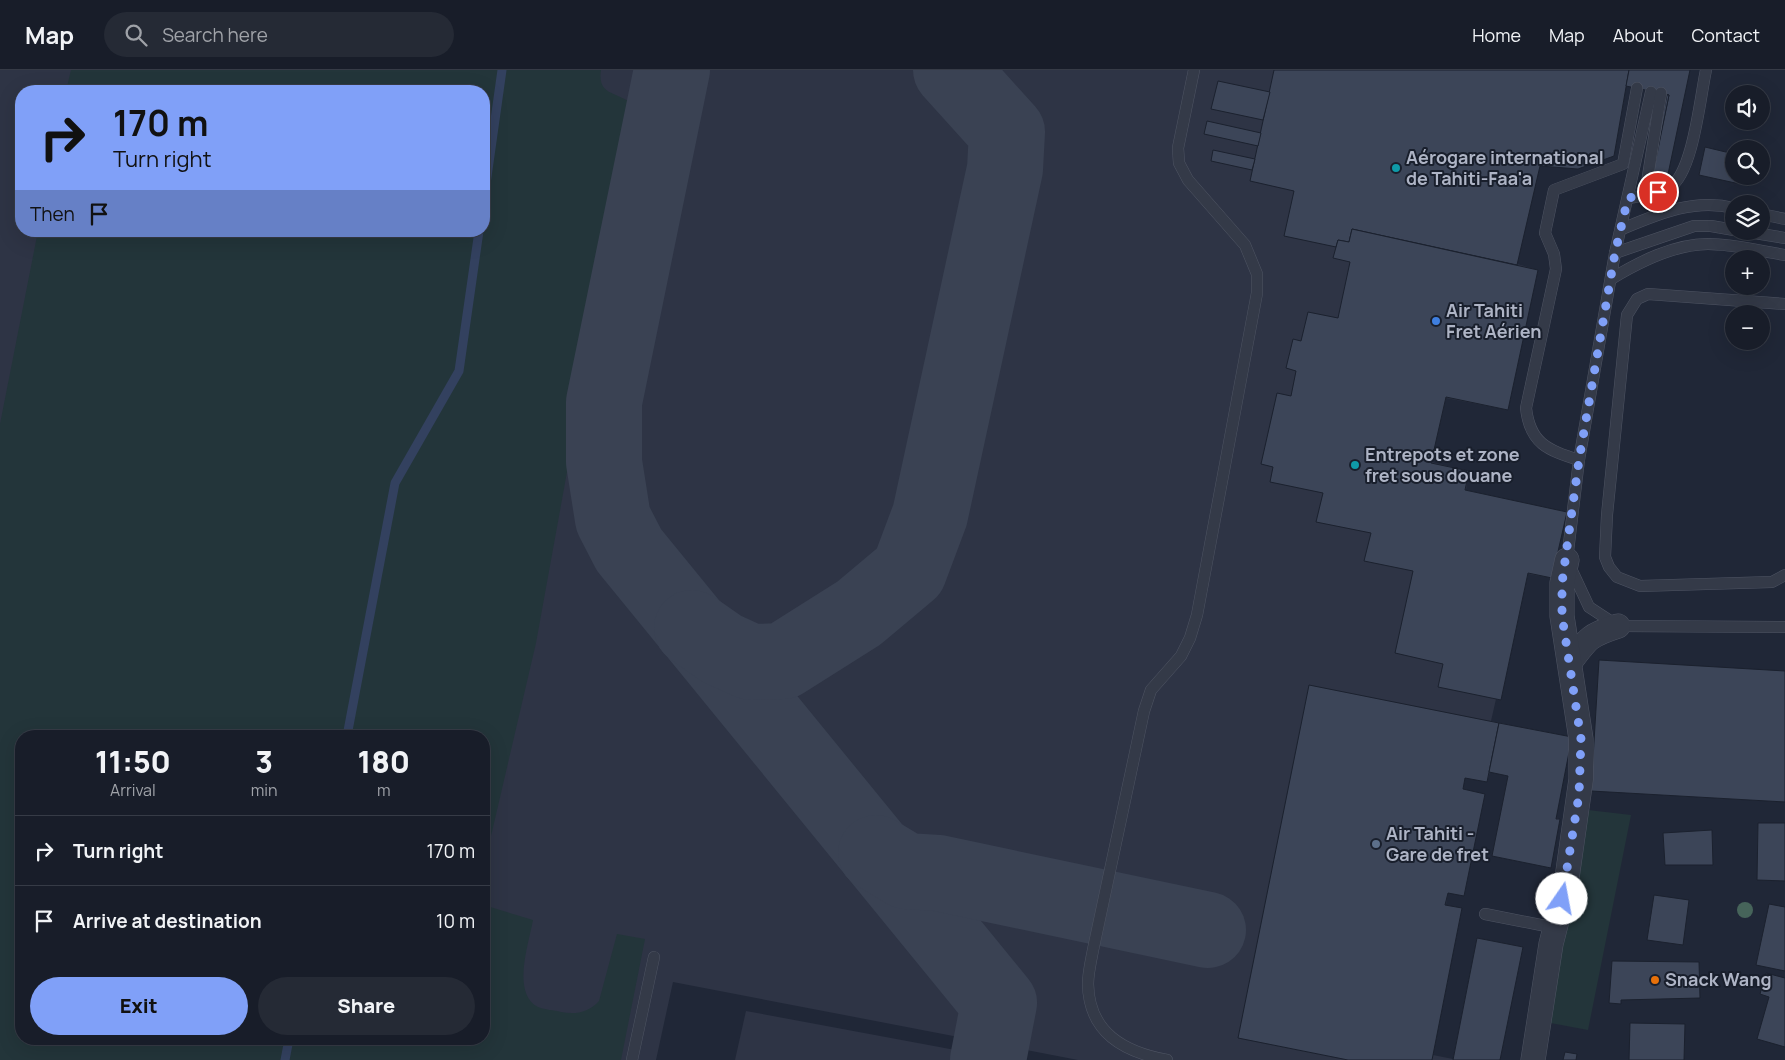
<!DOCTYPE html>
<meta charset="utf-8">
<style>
body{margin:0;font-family:Manrope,sans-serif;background:#252a35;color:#f1f3f6;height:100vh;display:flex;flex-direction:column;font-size:19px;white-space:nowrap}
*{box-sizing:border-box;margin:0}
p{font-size:16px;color:#9fa2a8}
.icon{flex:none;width:28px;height:28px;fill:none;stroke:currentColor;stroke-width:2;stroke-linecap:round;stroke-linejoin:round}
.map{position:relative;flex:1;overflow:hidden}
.drawer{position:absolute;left:15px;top:660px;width:475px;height:315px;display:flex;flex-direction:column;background:#181d29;border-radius:20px;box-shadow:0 5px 20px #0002,0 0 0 1px #363b46}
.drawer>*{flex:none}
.banner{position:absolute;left:15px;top:15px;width:475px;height:152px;border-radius:20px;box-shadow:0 5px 20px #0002,0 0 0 1px #363b46;background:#80a0f8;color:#111;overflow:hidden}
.controls{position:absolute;left:1725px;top:15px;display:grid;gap:10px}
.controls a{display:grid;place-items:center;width:45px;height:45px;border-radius:50%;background:#181d29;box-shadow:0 5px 20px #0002,0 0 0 1px #363b46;font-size:25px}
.pin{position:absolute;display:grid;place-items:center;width:42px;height:42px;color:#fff;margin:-21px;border:2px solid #fff;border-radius:50%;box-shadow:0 1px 5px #0007}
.me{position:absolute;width:55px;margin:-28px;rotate:12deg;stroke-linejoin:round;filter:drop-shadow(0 0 4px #0008)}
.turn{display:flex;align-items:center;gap:18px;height:105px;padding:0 15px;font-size:22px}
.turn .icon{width:65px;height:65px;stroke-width:2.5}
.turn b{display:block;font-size:35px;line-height:42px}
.then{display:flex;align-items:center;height:48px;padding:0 15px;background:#0003;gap:10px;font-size:19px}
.eta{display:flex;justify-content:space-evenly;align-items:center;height:85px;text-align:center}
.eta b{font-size:30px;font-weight:800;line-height:35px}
.cta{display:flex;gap:10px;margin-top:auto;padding:10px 15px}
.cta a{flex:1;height:58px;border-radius:30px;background:#80a0f8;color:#111;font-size:20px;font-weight:800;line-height:58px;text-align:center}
.cta a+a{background:#252a35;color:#f1f3f6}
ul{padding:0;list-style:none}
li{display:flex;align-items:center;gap:15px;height:70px;padding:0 15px;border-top:1px solid #363b46}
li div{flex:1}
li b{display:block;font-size:19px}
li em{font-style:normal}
header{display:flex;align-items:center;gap:30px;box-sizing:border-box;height:70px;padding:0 25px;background:#181d29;border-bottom:1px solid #363b46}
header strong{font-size:24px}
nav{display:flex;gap:28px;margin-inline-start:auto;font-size:18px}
.search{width:350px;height:45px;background:#252a35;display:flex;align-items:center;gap:12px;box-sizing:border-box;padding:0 18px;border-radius:28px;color:#9fa2a8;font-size:19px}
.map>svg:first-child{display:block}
</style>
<header>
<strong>Map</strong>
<div class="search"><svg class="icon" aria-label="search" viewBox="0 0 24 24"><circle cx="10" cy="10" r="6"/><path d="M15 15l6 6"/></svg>Search here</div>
<nav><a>Home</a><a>Map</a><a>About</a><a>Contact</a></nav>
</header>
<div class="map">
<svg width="1785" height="990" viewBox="0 0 1785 990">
<rect width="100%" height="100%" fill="#202737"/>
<g fill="#2e3445" fill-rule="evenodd">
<path d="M0,0H1629L1614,86L1578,99L1540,96L1517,194L1538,200L1508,340L1446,328L1431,392L1469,401L1466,420L1567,442L1552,508L1528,504L1501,630L1496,629L1491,651L1572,667L1556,748L1560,749L1551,798L1492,786L1508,706L1490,702L1487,712L1465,708L1463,719L1485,724L1464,826L1448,823L1446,835L1462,838L1433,985L1453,989L1477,868L1523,877L1500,990H1078L673,912L656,990H0ZM21,21H484V161H21ZM21,666H484V969H21Z"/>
<path d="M746,941L1009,990H735Z"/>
</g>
<g fill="#23353a">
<path d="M71,0H601C597,26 617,21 632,34V43L536,573L484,796V666H21V969H484V832L487,836L533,850C529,873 511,923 538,937C545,940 554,940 561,942C576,945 589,942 599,931L617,864L645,869L621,990H0V354L38,161H484V21H66Z"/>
<path d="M1571,738L1631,745L1588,960L1540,951Z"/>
</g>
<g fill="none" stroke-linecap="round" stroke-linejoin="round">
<g stroke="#33415f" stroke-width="9">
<path d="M484,128L502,0"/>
<path d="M347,666L395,413L459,301L479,161"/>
<path d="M285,990L289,969"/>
</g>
<g stroke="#3a4253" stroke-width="76">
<path d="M672,0L604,332V392L613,449L629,480L999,933L988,990"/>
<path d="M692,558L722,579L751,592L783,591L859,543L909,501L930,445L1005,99L1007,62L951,0"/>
<path d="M876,783L906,801L938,803L1208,860"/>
</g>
</g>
<g fill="#3c4558" stroke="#1b212e">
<path d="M1274,0H1629L1614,86L1578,99L1540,96L1517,195L1352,159L1349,172L1338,170L1336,177L1284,166L1294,121L1250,111Z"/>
<path d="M1629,0H1690L1667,109L1652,106L1669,25L1626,16Z"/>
<path d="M1218,11L1270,22L1263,50L1211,39Z"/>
<path d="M1667,25H1669L1655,94H1653Z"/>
<path d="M1207,51L1261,63L1258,76L1204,64Z"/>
<path d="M1705,77L1734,84V106H1751L1749,116L1699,105Z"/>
<path d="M1213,80L1255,89L1252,100L1211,91Z"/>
<path d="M1352,159L1538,200L1508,340L1446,327L1431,393L1469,401L1465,420L1567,442L1552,508L1528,503L1501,630L1438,617L1443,594L1395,583L1413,501L1364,491L1371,463L1316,452L1323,423L1270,412L1273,397L1261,394L1277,323L1291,326L1296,301L1286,298L1293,269L1301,271L1308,242L1338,248L1350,192L1333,188L1338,170L1349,172Z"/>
<path d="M1599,590L1785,601V732L1591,721Z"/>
<path d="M1309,615L1499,653L1487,712L1465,708L1463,719L1485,724L1464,826L1448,823L1445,835L1462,838L1432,990H1348L1238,968Z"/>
<path d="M1499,653L1572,667L1556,749H1560L1551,798L1492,786L1508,706L1489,702Z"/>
<path d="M1758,753H1785V811L1757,810Z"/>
<path d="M1712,760L1713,795H1665L1663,763Z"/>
<path d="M1654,825L1689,830L1683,875L1647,870Z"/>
<path d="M1769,834L1785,837V901L1756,895Z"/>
<path d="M1477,868L1523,877L1500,990H1453Z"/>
<path d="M1612,891L1699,892L1700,928L1621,930V934L1609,933Z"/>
<path d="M1766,903L1785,908V977L1757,969L1769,927L1760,924Z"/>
<path d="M1630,953L1685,954L1684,990H1629Z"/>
<path d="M1565,982L1577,984L1576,990H1563Z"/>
</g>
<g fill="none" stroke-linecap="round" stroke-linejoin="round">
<g stroke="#4e5463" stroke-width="12">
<g id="service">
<path d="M1651,22L1615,183L1579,390L1567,490L1589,537L1618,556L1785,557"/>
<path d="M1645,125L1661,23"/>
<path d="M1628,128C1642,126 1658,124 1670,117C1693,103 1700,28 1706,0"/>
<path d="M1761,144L1785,149"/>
<path d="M1622,159C1658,144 1694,128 1734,138"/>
<path d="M1742,161L1785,168"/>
<path d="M1615,183L1694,156H1711L1734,160"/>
<path d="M1611,209C1639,192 1674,174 1708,174C1733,174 1760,181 1785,185"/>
<path d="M1785,234L1648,224L1637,229L1627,245L1607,445L1605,487L1609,497L1617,507L1640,516L1772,512L1785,505"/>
<path d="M1579,390C1548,380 1530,374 1526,338L1556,199L1554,184L1545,163L1554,120L1623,94L1637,18"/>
<path d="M1485,844L1556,858"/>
<path d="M632,990L654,887"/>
<path d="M1167,990C1124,982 1089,963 1088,914C1088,903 1091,891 1093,880L1144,641L1151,620L1181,586L1190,568L1197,545L1257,223V204L1245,175L1188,110L1179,93L1178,78L1194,0"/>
</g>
</g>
<g stroke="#4e5463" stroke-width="25">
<g id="minor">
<path d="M1571,591C1588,568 1590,565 1618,556"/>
<path d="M1533,990L1551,874L1566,815L1581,709V669L1562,546V513L1567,490"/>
</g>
</g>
<use href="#service" stroke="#343a48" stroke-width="11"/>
<use href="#minor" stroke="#343a48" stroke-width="24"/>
</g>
<circle fill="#46645a" cx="1745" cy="840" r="8"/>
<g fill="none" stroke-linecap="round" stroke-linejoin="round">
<path stroke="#80a0f8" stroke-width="9" stroke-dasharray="0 16.2" d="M1562,829L1579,725L1581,669L1562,546V513L1579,390L1615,183L1628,128L1658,122"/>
</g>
<g fill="#0f9aa8" stroke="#191f2c" stroke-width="2">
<circle cx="1396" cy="98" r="5"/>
<circle cx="1355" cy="395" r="5"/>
</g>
<circle fill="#3f7fe0" stroke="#191f2c" stroke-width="2" cx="1436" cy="251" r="5"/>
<circle fill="#5c6f8a" stroke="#191f2c" stroke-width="2" cx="1376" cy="774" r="5"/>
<circle fill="#e8710a" stroke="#191f2c" stroke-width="2" cx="1655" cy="910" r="5"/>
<g text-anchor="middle" stroke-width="4" stroke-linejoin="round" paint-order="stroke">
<g font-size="18" font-weight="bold" fill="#aeb4c5" stroke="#191f2c" text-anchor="start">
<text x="1406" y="94">Aérogare international<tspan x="1406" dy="21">de Tahiti-Faa'a</tspan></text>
<text x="1446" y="247">Air Tahiti<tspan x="1446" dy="21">Fret Aérien</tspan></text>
<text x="1365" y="391">Entrepots et zone<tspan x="1365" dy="21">fret sous douane</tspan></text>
<text x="1386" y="770">Air Tahiti -<tspan x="1386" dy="21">Gare de fret</tspan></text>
<text x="1665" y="916">Snack Wang</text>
</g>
</g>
</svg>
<div class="controls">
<a><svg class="icon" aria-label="sound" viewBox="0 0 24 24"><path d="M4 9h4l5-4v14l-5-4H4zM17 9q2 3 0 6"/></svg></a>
<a><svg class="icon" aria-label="search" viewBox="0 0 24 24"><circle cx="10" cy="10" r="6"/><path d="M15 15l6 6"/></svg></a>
<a><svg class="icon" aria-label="layers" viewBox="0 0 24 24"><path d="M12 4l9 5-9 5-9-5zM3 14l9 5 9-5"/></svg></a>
<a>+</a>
<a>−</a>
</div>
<div class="pin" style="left:1658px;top:122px;background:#d93025"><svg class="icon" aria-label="arrive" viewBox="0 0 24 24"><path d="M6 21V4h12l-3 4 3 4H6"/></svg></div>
<svg class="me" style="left:1562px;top:829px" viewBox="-20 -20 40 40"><circle r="19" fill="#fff"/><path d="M0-13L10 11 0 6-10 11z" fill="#80a0f8"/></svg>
<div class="banner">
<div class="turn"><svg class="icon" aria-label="right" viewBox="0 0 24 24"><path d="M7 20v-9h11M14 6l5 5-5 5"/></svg><div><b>170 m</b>Turn right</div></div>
<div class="then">Then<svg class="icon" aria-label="arrive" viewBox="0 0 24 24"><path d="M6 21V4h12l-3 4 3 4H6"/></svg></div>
</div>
<section class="drawer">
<div class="eta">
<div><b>11:50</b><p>Arrival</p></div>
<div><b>3</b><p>min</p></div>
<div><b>180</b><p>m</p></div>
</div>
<ul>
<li><svg class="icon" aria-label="right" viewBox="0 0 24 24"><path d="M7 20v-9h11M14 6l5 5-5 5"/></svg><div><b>Turn right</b></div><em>170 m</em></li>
<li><svg class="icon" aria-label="arrive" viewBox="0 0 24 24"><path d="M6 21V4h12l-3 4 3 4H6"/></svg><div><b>Arrive at destination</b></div><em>10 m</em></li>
</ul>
<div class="cta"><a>Exit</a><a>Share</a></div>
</section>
</div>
